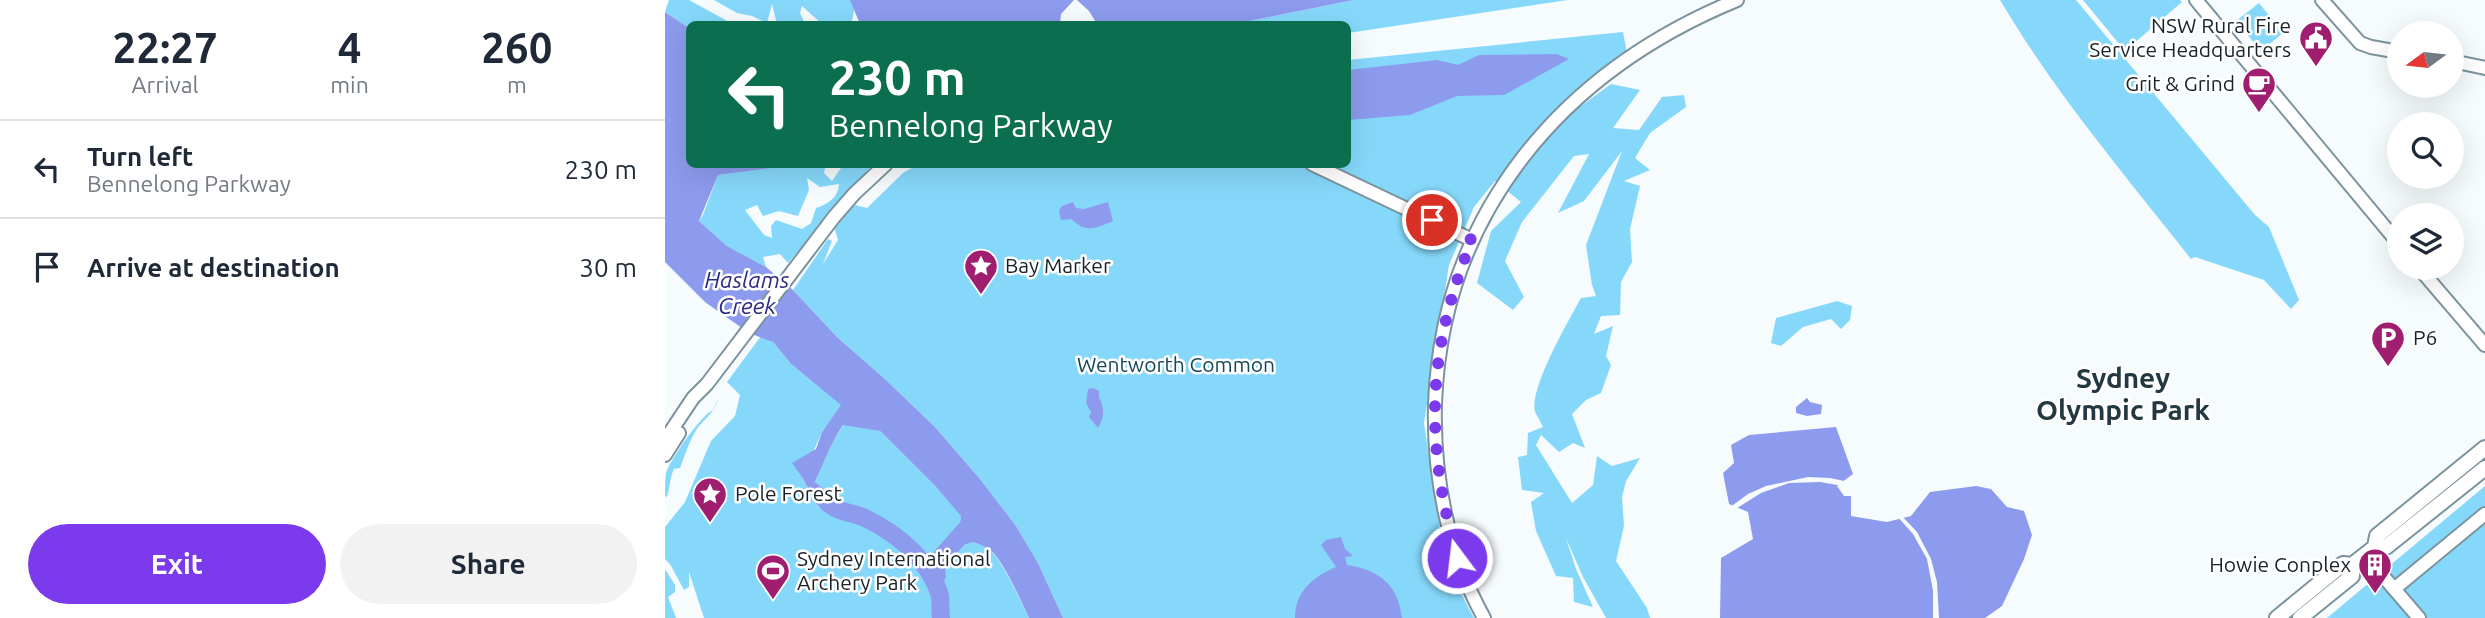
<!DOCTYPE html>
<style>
body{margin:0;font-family:Ubuntu,sans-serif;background:#f2f2f3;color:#1f2937;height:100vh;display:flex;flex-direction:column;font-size:26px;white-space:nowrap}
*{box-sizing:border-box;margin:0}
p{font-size:23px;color:#747a83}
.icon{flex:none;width:38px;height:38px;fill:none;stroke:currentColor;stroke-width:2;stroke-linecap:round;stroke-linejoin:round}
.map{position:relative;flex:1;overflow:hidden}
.side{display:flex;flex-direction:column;background:#fff;width:665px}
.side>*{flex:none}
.hud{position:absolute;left:21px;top:21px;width:665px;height:147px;border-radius:10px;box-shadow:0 7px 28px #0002;background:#0b6e4f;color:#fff;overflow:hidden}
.needle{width:46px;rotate:255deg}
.buttons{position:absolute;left:1722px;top:21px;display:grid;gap:14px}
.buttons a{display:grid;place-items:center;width:77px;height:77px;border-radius:50%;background:#fff;box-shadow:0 7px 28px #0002;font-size:35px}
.pin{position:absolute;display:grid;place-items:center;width:60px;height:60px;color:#fff;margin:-30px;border:4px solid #fff;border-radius:50%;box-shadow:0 2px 7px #0007}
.me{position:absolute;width:77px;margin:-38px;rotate:345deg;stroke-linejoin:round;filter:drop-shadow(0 0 5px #0008)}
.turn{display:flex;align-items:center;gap:24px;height:147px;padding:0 28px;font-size:32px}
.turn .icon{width:91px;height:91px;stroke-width:2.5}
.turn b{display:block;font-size:49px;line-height:60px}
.eta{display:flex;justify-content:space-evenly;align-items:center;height:119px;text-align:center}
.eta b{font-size:42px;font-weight:700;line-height:49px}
.action{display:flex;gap:14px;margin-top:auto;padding:14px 28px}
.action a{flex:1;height:80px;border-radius:42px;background:#7c3aed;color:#fff;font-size:28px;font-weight:700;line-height:80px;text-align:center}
.action a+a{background:#f2f2f3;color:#1f2937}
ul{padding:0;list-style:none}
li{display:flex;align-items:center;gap:21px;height:98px;padding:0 28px;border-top:2px solid #e0e1e3}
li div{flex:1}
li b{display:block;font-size:26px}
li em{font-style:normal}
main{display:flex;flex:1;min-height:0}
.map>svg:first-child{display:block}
</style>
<main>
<section class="side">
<div class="eta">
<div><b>22:27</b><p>Arrival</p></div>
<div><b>4</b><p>min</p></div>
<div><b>260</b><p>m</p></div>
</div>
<ul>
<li><svg class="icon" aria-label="left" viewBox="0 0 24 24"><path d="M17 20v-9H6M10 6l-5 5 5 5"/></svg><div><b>Turn left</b><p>Bennelong Parkway</p></div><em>230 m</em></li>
<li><svg class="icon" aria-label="arrive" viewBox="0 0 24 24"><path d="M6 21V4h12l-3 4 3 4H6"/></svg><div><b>Arrive at destination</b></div><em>30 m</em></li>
</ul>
<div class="action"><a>Exit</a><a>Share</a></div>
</section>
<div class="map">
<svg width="1820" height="618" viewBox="0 0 1820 618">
<rect width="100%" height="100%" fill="#f6fbfd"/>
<g fill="#86d8fb" fill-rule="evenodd">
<path d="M4,0H24L68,24H24V28L0,12Z"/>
<path d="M49,0H187L191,4L186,24H157L137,6L135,13L140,24H112L107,4L102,23L87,16L72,13Z"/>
<path d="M689,0H903L683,33L682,24H569Z"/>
<path d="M1335,0H1411L1590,215L1604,227L1634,300L1626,309L1599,280L1530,257L1526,259C1460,175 1390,93 1335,0Z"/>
<path d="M1418,0H1515L1517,2L1460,51Z"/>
<path d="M1594,3L1618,33L1596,51L1571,21Z"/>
<path d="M958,32L962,53L911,93L916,106L946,84L975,90L948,128L974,130L997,97L1019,95L1021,107L985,133L970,158L985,170L959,181L975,186L965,229L967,262L956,282L955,315L936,316L929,334L948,326L941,356L946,365L936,393L921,400L907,414L920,448L908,443L894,452L876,435L871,445L907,503L928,485L932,456L947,466L975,458L961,481L957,497L959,526L951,561L982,608L985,618H941L918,577L901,538L911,569L928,607L909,602L908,578L891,576L871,531L866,502L879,493L857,490L853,457L862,455L863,433L878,427C876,422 872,416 870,412C864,388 904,320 916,298L931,296L927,285L921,245L957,151L919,201L893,213L924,154L909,156L857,222L840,261L859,297L848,310L812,283L826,231L856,202L830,181L809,207L784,265L759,423L780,563L809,618H398L373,563L351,526L315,479L270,427L220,379L173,338L128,290L163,239L167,241L158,264L173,240L169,227L190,205L202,208L238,173L252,165L682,164L683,60Z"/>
<path d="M161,164L159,173L167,181L178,165H207L123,263L115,254L98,257L101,267L62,246L34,221L38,215L53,175L105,168V165ZM142,178L155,187L174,184C173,198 163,204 151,208L146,223L137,229L111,220L106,226L107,238L99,235L80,210L92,205L98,216L114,211L133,216L144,190Z"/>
<path d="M1172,301L1187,306L1185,320L1176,329L1166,319L1138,327L1116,346L1106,343L1111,318Z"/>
<path d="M96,336L108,342L126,364L177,405L157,432L137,477L151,504L178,521L184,510L150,482C160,461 165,445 179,424L215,431L271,487L297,516L308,542C312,544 319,545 324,549C337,559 356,602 364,618H39L24,572V587L19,590L5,564L0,559V527L20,502L46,441L70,416L75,395L62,382Z"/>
<path d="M53,399C50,411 42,417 34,426C25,438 20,455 15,468L9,469C5,477 5,487 2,497L0,496C0,489 0,480 1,473C5,460 36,415 48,410Z"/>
<path d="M1820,486V618H1662Z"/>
<path d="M0,569L10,585V592L3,597L11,618H0Z"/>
</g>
<g fill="#8d9bee">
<path d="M185,0H409L396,14L395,24H195Z"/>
<path d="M412,0H689L569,24H432L424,11Z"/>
<path d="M0,12L24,28V164H105L106,168L53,175L34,221L62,246L101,267L128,290L173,338L220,379L270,427L315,479L351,526L373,563L398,618H364C356,601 338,559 324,549C320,546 313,544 308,542L294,546L296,516L271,487L215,431L178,425C165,445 160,461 150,482L184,509L178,521L151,504L137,477L127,463L151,449L157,432L176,405L126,364L108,342L84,333L40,302L0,262Z"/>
<path d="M892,54L904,59L839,95L792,96L745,115L683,120V70L772,60L793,65L814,55Z"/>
<path d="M408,202L411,208L419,209L443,202L448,221C431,228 422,234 406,219L396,220L394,211L397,206Z"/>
<path d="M428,388L434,391V398C440,407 439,419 433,428L424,417L426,412L421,403L423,389Z"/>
<path d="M1142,398L1145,402L1157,405L1156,414L1142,416L1131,413V407Z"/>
<path d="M1171,427L1188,474L1172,486L1179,496H1186V516L1222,522L1246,516L1265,492L1311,486L1326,489L1342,507L1359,511L1367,535L1359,559L1337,606L1320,618H1055L1056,558L1088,539L1083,512L1064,504L1058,473L1069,463L1066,445L1084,435Z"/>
<path d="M676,537L680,549L688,556L680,557L682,565C714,570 733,584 737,618H630C630,591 649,576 671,567L656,545L661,540Z"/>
<path d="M244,553L267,555L279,560L281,577L272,594Z"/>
</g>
<g fill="#f6fbfd">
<path d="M1143,477L1165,478L1184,482L1178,486L1155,482L1124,483L1096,493L1069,510L1064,508L1083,494L1101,486Z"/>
<path d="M1236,515L1252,532L1266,559L1272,582L1274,618H1268V591L1262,559L1248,534L1232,516Z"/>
</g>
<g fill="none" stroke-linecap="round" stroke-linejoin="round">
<g stroke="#8d9bee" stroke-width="18">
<path d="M162,502C172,513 189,512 202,519C233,534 265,561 275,596C276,603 275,611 276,618"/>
<path d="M264,571L302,528L308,518"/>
</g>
<g stroke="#7c939e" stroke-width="16">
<g id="minor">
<path d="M1531,0L1734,244"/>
<path d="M1657,0L1695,43L1706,47L1734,52"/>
<path d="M1787,61L1820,68"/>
<path d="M647,164L807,240"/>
<path d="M1754,268L1820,345"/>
<path d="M0,440L28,398L42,384L169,217L189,194L221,164"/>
<path d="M0,455L14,433"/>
<path d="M1700,555L1754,618"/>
<path d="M1729,589L1820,514"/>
<path d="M819,618C783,553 768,477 770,404C777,211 899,71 1072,0"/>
</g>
</g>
<g stroke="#7c939e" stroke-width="18">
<g id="major">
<path d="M1710,547H1721L1820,468"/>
<path d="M1612,618L1678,564L1687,565L1710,547L1712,536L1820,448"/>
<path d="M1635,618L1687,576V565"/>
</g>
</g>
<use href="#minor" stroke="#fff" stroke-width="12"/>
<use href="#major" stroke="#fff" stroke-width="14"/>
</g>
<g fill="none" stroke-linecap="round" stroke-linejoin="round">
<path stroke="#7c3aed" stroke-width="12" stroke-dasharray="0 21.6" d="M767,220L807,240C761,354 760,439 792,558"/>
</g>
<defs>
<g id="civic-pin" transform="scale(1.75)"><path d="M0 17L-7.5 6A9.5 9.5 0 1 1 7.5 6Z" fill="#9f1e70" stroke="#fff"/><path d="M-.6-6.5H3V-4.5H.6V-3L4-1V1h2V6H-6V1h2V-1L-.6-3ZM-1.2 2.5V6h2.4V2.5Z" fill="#fff"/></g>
<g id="cafe-pin" transform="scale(1.75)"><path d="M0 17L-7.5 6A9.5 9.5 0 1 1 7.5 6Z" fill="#9f1e70" stroke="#fff"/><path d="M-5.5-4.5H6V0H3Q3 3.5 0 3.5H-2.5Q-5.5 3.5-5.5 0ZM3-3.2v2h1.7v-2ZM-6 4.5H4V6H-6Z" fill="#fff"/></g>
<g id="sight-pin" transform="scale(1.75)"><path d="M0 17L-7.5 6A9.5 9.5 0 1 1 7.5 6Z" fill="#9f1e70" stroke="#fff"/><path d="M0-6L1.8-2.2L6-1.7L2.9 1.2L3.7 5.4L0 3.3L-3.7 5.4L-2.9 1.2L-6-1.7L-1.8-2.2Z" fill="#fff"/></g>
<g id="parking-pin" transform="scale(1.75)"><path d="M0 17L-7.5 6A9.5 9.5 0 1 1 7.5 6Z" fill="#9f1e70" stroke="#fff"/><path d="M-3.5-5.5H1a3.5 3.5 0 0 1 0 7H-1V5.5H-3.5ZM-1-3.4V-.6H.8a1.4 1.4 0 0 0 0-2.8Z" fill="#fff"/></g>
<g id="building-pin" transform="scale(1.75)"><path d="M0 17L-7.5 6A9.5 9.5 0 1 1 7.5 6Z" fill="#9f1e70" stroke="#fff"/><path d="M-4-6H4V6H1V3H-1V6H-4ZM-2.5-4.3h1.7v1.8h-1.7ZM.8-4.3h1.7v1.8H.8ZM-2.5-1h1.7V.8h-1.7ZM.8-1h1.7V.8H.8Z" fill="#fff"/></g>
<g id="stadium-pin" transform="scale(1.75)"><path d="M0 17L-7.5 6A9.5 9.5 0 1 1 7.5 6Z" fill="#9f1e70" stroke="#fff"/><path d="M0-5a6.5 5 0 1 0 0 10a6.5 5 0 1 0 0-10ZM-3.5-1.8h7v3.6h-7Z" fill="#fff"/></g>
</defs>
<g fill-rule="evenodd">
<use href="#civic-pin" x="1651" y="38"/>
<use href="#cafe-pin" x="1594" y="84"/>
<use href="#sight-pin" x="316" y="266"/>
<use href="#parking-pin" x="1723" y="338"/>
<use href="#sight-pin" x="45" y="494"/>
<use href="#building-pin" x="1710" y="565"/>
<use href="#stadium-pin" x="108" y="571"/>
</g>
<g text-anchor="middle" stroke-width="5" stroke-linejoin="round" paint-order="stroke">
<g font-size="21" fill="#192226" stroke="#fff" text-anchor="start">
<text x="1626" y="33" text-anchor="end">NSW Rural Fire<tspan x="1626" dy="24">Service Headquarters</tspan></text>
<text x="1570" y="91" text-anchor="end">Grit &amp; Grind</text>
<text x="340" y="273">Bay Marker</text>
<text x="1748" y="345">P6</text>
<text x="70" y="501">Pole Forest</text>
<text x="132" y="566">Sydney International<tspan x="132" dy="24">Archery Park</tspan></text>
<text x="1686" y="572" text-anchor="end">Howie Conplex</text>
</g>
<g font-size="21" fill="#16475b" stroke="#fff">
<text x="511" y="372">Wentworth Common</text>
</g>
<g font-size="23" font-style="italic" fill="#2a2987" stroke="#fff">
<text x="82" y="288">Haslams<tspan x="82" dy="26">Creek</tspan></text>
</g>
<g font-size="28" font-weight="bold" fill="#233841" stroke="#fff">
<text x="1458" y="388">Sydney<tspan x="1458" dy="32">Olympic Park</tspan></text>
</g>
</g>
</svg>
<div class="buttons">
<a><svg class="needle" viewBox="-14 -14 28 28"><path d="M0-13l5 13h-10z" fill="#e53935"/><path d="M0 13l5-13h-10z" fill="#747a83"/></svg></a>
<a><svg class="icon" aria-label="search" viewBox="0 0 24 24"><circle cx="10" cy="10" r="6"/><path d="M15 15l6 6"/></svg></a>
<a><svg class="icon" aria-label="layers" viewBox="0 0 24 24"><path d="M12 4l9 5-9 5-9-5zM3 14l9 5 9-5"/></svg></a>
</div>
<div class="pin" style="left:767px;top:220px;background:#d93025"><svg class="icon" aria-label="arrive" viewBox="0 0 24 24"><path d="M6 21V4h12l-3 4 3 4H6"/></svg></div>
<svg class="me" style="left:792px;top:558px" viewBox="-20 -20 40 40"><circle r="17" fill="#7c3aed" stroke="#fff" stroke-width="3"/><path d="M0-11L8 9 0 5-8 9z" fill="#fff"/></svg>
<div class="hud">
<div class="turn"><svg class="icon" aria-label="left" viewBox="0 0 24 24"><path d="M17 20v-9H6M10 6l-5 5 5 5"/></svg><div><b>230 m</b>Bennelong Parkway</div></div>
</div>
</div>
</main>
